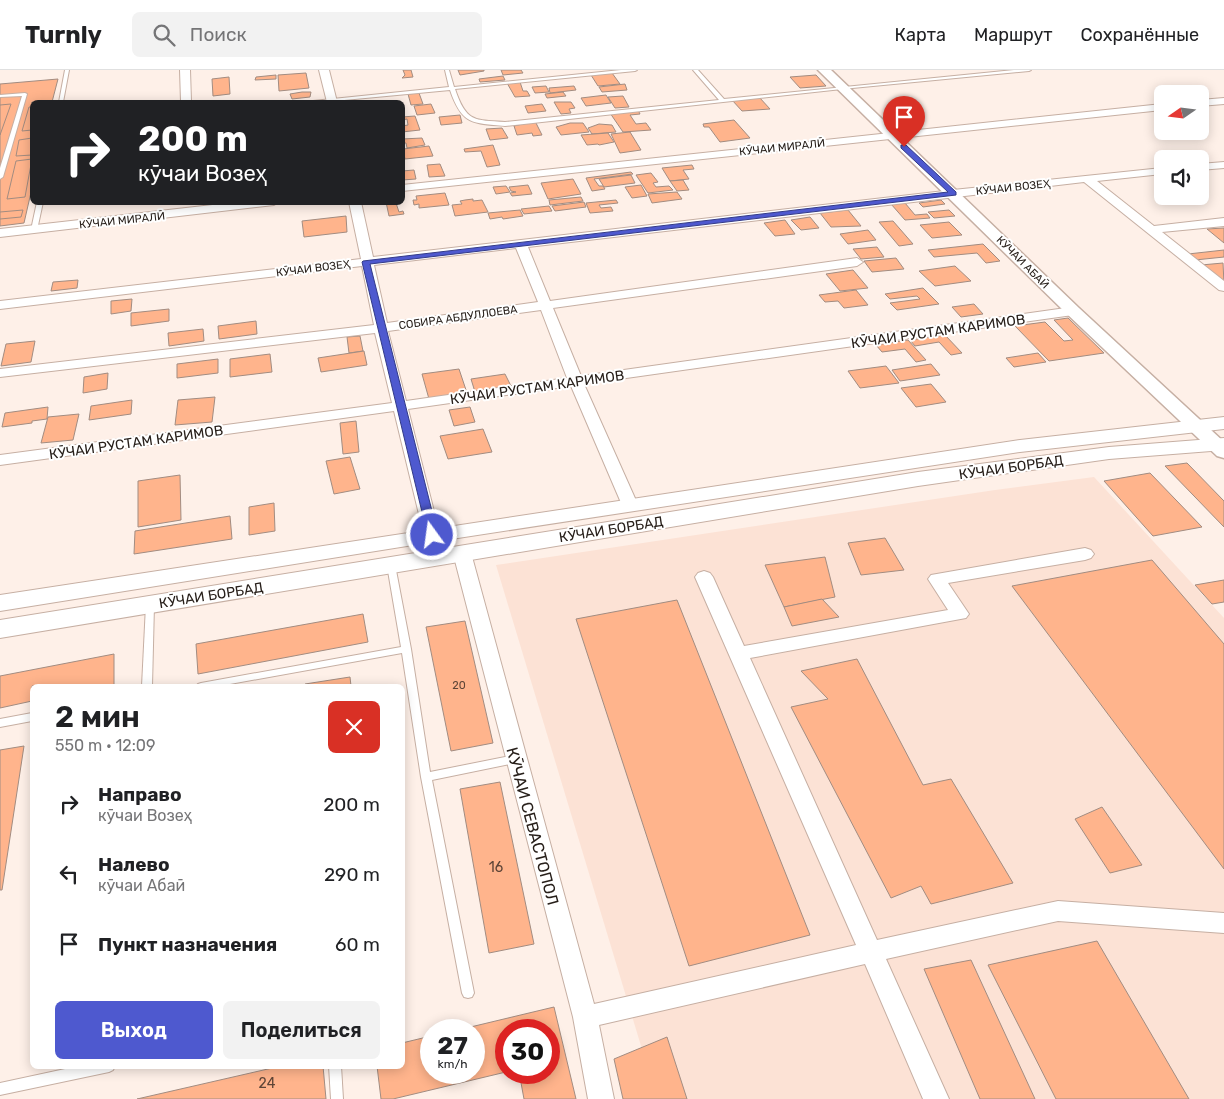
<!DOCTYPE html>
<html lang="ru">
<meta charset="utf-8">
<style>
body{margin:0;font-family:Rubik,sans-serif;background:#f2f2f2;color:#202124;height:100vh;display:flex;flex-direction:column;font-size:19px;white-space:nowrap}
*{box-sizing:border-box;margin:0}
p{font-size:16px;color:#757577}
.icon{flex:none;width:28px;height:28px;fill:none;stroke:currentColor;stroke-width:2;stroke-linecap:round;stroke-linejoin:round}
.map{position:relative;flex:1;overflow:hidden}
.side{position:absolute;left:30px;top:614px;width:375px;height:385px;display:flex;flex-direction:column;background:#fff;border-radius:8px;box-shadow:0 2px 12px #0003}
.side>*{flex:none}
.hud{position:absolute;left:30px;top:30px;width:375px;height:105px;border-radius:8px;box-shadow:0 2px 12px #0003;background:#202124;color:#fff;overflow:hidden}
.needle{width:32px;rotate:256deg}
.controls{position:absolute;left:1154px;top:15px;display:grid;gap:10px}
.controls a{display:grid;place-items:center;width:55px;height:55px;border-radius:8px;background:#fff;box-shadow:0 2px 12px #0003;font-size:25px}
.speed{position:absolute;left:420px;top:949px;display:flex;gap:10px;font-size:25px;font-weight:700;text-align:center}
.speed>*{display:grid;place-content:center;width:65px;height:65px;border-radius:50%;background:#fff;box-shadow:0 2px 12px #0003;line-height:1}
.speed small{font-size:12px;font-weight:400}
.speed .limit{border:8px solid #d22;background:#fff;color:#111}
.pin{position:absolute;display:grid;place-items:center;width:42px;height:42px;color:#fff;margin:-51px -21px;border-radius:50% 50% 50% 0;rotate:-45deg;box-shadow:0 0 5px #0007}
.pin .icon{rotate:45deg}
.me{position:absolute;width:55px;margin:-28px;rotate:346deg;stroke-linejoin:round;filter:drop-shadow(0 0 4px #0008)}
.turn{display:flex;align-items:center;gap:18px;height:105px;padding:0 25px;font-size:22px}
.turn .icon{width:65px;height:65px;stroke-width:2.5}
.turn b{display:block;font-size:35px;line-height:42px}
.round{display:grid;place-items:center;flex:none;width:52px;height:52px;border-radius:8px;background:#f2f2f2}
.head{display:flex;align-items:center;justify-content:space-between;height:85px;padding:0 25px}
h1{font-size:30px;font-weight:600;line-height:38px}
.button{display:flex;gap:10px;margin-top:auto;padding:10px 25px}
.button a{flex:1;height:58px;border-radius:8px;background:#4e59cf;color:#fff;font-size:20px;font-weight:600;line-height:58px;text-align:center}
.button a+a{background:#f2f2f2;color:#202124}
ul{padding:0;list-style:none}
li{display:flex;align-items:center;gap:15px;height:70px;padding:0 25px}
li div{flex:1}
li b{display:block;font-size:19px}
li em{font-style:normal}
header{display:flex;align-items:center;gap:30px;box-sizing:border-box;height:70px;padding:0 25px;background:#fff;border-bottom:1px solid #e0e0e0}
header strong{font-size:24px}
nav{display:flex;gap:28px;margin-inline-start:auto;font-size:18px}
.search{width:350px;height:45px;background:#f2f2f2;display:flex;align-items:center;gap:12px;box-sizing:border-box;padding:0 18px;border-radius:8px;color:#757577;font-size:19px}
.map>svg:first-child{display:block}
</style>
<header>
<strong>Turnly</strong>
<div class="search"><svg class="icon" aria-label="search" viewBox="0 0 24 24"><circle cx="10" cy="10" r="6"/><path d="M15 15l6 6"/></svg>Поиск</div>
<nav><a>Карта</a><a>Маршрут</a><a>Сохранённые</a></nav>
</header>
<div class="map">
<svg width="1224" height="1029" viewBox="0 0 1224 1029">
<rect width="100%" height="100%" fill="#fef0e8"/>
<path fill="#fce2d5" d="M1094,407L1224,548V1029H657L496,495L995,420Z"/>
<g fill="#ffb48c" stroke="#a28c81">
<path d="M403,0H411L413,7L402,8L405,5Z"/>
<path d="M458,0H484V1L460,5Z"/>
<path d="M501,0H521L523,3L503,5Z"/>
<path d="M306,3L309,18L279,21L278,5Z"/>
<path d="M612,3L620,14L598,16L591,5Z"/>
<path d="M276,5V9L255,10L256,7Z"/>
<path d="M816,5L826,16L800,18L790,7Z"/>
<path d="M503,6L505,10L480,12L479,9Z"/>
<path d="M229,7L230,24L213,26L212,9Z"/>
<path d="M58,9L52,32H32V118L24,153L0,156V14Z"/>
<path d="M520,12L523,21H527L530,26L515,27L507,13Z"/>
<path d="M625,14L627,20L602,22L599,17Z"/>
<path d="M546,16L549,22L535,23L532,17Z"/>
<path d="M574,16L576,20L550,23L549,18Z"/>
<path d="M302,22H311L310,27L292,29L290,24Z"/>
<path d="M563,22L566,26L547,28L545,24Z"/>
<path d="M419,23L423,34L411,35L408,24Z"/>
<path d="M606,25L611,33L586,36L581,28Z"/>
<path d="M623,26L629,37L615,38L608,27Z"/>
<path d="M759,27L770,39L742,41L732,30Z"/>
<path d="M554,32H571L575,38L569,39L571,43L561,44Z"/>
<path d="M11,34L0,65V35Z"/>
<path d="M431,34L435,43L417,45L414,36Z"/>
<path d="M542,34L546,41L528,43L525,36Z"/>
<path d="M29,37H32V60L22,61Z"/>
<path d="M638,40L640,44L630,45L636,54L646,53L651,60L623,62L610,43Z"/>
<path d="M460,45L462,53L441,55L439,47Z"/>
<path d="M415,46L420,60L402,62V56L408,55L407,49L402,50V47Z"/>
<path d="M734,50L750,68L720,72L709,57H704L703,54Z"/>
<path d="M535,51L542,65L533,66L532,63L517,65L514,56Z"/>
<path d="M570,53H583L589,62L561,65L556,57Z"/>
<path d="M599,54L612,55L616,62L592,64L588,58Z"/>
<path d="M502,58L508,68L490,70L486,59Z"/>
<path d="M630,62L641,80L620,83L611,64Z"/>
<path d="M608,63L614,72L599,75L598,74L587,75L581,65Z"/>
<path d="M32,68V85L16,86L19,70Z"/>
<path d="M422,68L425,75L407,78L406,73H402V69Z"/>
<path d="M493,75L500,95L487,97L481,81L465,82L464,79Z"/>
<path d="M429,76L433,86L405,89L403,79Z"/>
<path d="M32,89L25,127L7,129L16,91Z"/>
<path d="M440,94L445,106L429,107L427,95Z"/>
<path d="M692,95L694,99L683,100L689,109L670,111L662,98Z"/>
<path d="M414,100L416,109L402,110V101Z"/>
<path d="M631,102L633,104L594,109L599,116H603L605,119L592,121L586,108Z"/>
<path d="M651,103L658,112L653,113L656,117L669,116L673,120L648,123L636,105Z"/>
<path d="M631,105L635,113L604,117L599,109Z"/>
<path d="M573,109L581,124L548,129L541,113Z"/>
<path d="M683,110L689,120L677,121L670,111Z"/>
<path d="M528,115L532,124L512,126L510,123L516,122L511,121L509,117Z"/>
<path d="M641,115L647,126L632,128L625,117Z"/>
<path d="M506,116L510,122L496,124L493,117Z"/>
<path d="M677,122L682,129L652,133L648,124Z"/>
<path d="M445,123L449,135L419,138V134L414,135L413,130H417L416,126Z"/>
<path d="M581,127L583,131L550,135L549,130Z"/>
<path d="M473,129V131L482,130L488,142L455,146L452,135L462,134L460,131L465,130Z"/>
<path d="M616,130L618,133L599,135L601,138L611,137L613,141L590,143L586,133Z"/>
<path d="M941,130L945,134L923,137L919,133Z"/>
<path d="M386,132H402L396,133L399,142L403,141L404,144L389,146Z"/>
<path d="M584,132L586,137L555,141L552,136Z"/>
<path d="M905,133L915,145L927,144L930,148L905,150L891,134Z"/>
<path d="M549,136L552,141L524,144L521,139Z"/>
<path d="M23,140L21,147L0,149V142Z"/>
<path d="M520,140L523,146L503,149L502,147L490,149L488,143Z"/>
<path d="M848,140L861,156L831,157L820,143Z"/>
<path d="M949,140L955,146L934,148L928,142Z"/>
<path d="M346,146L347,162L304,167L302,151Z"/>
<path d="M810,147L819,158L801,160L791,150Z"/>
<path d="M785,150L795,164L775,166L764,153Z"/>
<path d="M893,151L913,174L899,176L879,152Z"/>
<path d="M949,152L962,165L932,168L920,155Z"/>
<path d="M1224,158V173L1207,159Z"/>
<path d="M868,160L876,170L848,174L840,164Z"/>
<path d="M983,174L1000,191L986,193L977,183L934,187L928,180Z"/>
<path d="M877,177L884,187L861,189L853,179Z"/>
<path d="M1224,180V187L1195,190L1188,184Z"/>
<path d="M896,188L904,199L872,202L864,191Z"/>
<path d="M1223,193L1224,214L1201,195Z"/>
<path d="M955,196L971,211L935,216L919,201Z"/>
<path d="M853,200L868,218L840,221L826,204Z"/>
<path d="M78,210L77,218L51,221L53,212Z"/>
<path d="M923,218L939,234L897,240L890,233L920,229L917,226L890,229L885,224Z"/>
<path d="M856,220L868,235L844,238L838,231L825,232L819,225Z"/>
<path d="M132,229L131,241L111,244V231Z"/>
<path d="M974,234L983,244L961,247L952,237Z"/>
<path d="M169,239V251L131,256V243Z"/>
<path d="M1068,248L1104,283L1049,291L1015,256L1045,252L1064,271L1073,270L1054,250Z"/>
<path d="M256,251L257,264L219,269L218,256Z"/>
<path d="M203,259L204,271L169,276L168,263Z"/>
<path d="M945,265L962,283L951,285L939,272L915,276L910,270Z"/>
<path d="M360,266L363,281L349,283L347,267Z"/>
<path d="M908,270L926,290L916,292L905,279L882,282L876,275Z"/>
<path d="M35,271L31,292L1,296L6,274Z"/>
<path d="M364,281L367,295L321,302L318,288Z"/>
<path d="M1038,283L1046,292L1014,297L1006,288Z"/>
<path d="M270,284L272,302L230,307V289Z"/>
<path d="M218,289V303L177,308V294Z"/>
<path d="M931,294L940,305L900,311L892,300Z"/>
<path d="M886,296L899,313L860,318L848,301Z"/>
<path d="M459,299L467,323L429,329L422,304Z"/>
<path d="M108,303L107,319L83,323L84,307Z"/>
<path d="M505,304L511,316L475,322L471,309Z"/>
<path d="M931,314L946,332L916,337L901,318Z"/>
<path d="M215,327L212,352L175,355L178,330Z"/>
<path d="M132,330L131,344L89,350L91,336Z"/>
<path d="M48,337L47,349L32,351V353L2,357L5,343Z"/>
<path d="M470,337L475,352L454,356L449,340Z"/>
<path d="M79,344L73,370L41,373L48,347Z"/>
<path d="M356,351L359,382L343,384L340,353Z"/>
<path d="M483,359L492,382L448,389L440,366Z"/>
<path d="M350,387L360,419L334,424L326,391Z"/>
<path d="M1187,393L1224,431V457L1165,396Z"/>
<path d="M1150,403L1202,457L1153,466L1104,411Z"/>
<path d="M180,405L181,450L138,457V411Z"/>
<path d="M274,433L275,461L249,465V437Z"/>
<path d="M230,446L232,469L134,484L135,461Z"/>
<path d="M885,468L904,500L861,505L848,473Z"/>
<path d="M825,487L835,527L784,537L765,495Z"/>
<path d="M1152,490L1224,574V799L1012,516Z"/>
<path d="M1224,510V532L1212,534L1195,515Z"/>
<path d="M822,529L839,547L792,556L784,537Z"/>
<path d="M677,530L810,865L689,896L576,549Z"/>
<path d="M363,544L368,572L198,604L196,574Z"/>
<path d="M465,551L493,673L451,681L426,557Z"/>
<path d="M114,584V616H32V631L0,638V606Z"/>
<path d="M857,589L923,715L951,709L1013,813L931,834L921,816L891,828L791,637L828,629L801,601Z"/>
<path d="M350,607L351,616H306L305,614Z"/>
<path d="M24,676L2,820H0V680Z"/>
<path d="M500,712L534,874L489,883L460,719Z"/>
<path d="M1102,737L1142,795L1110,803L1075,749Z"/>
<path d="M1097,871L1189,1029H1056L988,895Z"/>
<path d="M971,890L1035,1029H980L924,899Z"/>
<path d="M554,937L576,1029H524L519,1002H549V960H506V1002L393,1029H381L377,996H402V973L431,966V1002H474V960H458Z"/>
<path d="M667,967L687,1029H623L614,989Z"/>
<path d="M281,996H323L326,1029H137Z"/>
</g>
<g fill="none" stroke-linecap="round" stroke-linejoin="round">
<g stroke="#c6afa3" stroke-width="2">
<g id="service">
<path d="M65,0H69L63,32H59Z"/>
<path d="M445,0H449L454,17L621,0H637L635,1L455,19C466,52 474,50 505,52L719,30L693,0H698L724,29L1014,0H1031L1029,1L842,19L505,56C472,53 462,55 450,20L323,32H311L313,31L449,17Z"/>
<path d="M25,23L27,24L3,107L0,109V98L22,26L0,27V25Z"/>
<path d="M37,132H43L37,160L34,162L31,160Z"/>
<path d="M391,492L395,495L411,579L430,702L515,685L519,686L520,689L519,692L515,693L432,710L474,923L472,927L468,928L464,927L462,923L421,707L402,583L219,616H196L198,614L201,613L401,577L387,495Z"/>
<path d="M150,532L154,535L152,616H142L146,535Z"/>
<path d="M32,643V651L0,657V649Z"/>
<path d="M79,996H115L113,1000L109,1002L0,1025V1013Z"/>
<path d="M329,996H341L343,1029H331Z"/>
</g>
</g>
<g stroke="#c6afa3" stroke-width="2">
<g id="minor">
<path d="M180,0H190L191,32H181Z"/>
<path d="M319,0H329L337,32H327Z"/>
<path d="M1224,28V34L1200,36V30Z"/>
<path d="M1162,34V40L402,121V115Z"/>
<path d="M1224,92V98L1200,100V94Z"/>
<path d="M1162,98V104L1097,111L1154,156L1224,148V156L1162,162L1224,211V221L1219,220L1084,112L528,177L550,231L857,188L863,192L857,196L553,238L581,306L1073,237L1080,241L1073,245L584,314L638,435L636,439H624L622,435L571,316L408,339L440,465L438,469L432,470L426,469L424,465L394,341L0,395V385L392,333L375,263L0,307V299L374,255L362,196L0,239V231L361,189L349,132H361L373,187L953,120ZM516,178L538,232L387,253L374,195ZM541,240L567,308L406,331L388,261Z"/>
<path d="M239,132H279L274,135L0,167V159Z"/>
<path d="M462,477L468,479L471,483L594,934L856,875L695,507L698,503L704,501L710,503L713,507L744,576L948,540L928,509L931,505L1085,478L1091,480L1094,484L1091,488L1085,490L948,513L969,544L966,548L750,588L877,870L1058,831L1224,843V863L1058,851L886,889L949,1029H923L865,894L599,955L614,1029H588L573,947L453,483L456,479Z"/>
</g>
</g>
<g stroke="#c6afa3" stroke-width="3">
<path id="tertiary" d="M818,0H831L1079,238L1224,372V388L1217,386L1067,244Z"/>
</g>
<g stroke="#c6afa3" stroke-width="2">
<g id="secondary">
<path d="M1224,347V359L1020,382L432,472L0,541V525L1020,370Z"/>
<path d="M1224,368V380L1109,389L918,416L0,568V550L918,402L1109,377Z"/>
</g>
</g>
<use href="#service" fill="#fff" fill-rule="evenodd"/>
<use href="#minor" fill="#fff" fill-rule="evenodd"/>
<use href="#tertiary" fill="#fff" fill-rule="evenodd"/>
<use href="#secondary" fill="#fff" fill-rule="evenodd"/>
</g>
<path fill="#4e59cf" stroke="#333a87" d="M901,75H906L956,122V125L370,194L438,465L432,468L428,467L362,192L363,191L948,122L901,78Z"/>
<g text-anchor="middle" stroke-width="4" stroke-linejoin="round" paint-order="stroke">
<g font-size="11" fill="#28201b" stroke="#fff">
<text transform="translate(782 77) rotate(-6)" y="4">КӮЧАИ МИРАЛӢ</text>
<text transform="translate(1013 117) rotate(-6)" y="4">КӮЧАИ ВОЗЕҲ</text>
<text transform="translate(122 150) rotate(-6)" y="4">КӮЧАИ МИРАЛӢ</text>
<text transform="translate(1023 192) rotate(45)" y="4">КӮЧАИ АБАӢ</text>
<text transform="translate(313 198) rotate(-7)" y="4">КӮЧАИ ВОЗЕҲ</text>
<text transform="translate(458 247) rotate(-8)" y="4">СОБИРА АБДУЛЛОЕВА</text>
</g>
<g font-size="11" fill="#5e4537">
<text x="459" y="619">20</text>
</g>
<g font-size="14" fill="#28201b" stroke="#fff">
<text transform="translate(938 261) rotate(-8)" y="5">КӮЧАИ РУСТАМ КАРИМОВ</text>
<text transform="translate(537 317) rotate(-8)" y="5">КӮЧАИ РУСТАМ КАРИМОВ</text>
<text transform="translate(136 372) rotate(-8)" y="5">КӮЧАИ РУСТАМ КАРИМОВ</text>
<text transform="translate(1011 397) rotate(-8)" y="5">КӮЧАИ БОРБАД</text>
<text transform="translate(611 459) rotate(-9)" y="5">КӮЧАИ БОРБАД</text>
<text transform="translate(211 525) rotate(-9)" y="5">КӮЧАИ БОРБАД</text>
</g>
<g font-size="14" fill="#5e4537">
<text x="496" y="802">16</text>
<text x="267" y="1018">24</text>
</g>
<g font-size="16" fill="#28201b" stroke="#fff">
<text transform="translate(533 756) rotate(75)" y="6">КӮЧАИ СЕВАСТОПОЛ</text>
</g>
</g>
</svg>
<div class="controls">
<a><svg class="needle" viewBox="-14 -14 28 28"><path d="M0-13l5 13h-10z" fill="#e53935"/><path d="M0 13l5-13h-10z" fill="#757577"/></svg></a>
<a><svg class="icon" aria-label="sound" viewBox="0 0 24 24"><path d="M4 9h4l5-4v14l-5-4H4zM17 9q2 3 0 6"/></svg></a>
</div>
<div class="speed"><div>27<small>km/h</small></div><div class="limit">30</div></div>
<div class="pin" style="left:904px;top:77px;background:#d93025"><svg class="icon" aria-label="arrive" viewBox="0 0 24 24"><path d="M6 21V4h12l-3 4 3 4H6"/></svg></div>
<svg class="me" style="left:432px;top:465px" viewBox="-20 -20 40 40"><circle r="17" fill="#4e59cf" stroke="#fff" stroke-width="3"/><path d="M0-11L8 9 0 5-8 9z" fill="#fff"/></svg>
<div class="hud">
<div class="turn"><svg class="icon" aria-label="right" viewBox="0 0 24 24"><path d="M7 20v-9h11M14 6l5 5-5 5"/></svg><div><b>200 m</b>кӯчаи Возеҳ</div></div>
</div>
<section class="side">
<div class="head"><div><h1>2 мин</h1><p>550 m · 12:09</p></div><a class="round" style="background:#d93025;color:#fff"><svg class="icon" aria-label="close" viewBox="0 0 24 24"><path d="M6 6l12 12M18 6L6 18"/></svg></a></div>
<ul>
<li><svg class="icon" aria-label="right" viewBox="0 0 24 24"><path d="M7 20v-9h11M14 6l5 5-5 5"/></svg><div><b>Направо</b><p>кӯчаи Возеҳ</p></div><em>200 m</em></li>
<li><svg class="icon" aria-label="left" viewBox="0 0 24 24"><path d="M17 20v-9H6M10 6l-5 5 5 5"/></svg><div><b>Налево</b><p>кӯчаи Абаӣ</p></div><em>290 m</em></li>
<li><svg class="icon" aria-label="arrive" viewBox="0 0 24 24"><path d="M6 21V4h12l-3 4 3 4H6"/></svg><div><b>Пункт назначения</b></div><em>60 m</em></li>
</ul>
<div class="button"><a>Выход</a><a>Поделиться</a></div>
</section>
</div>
